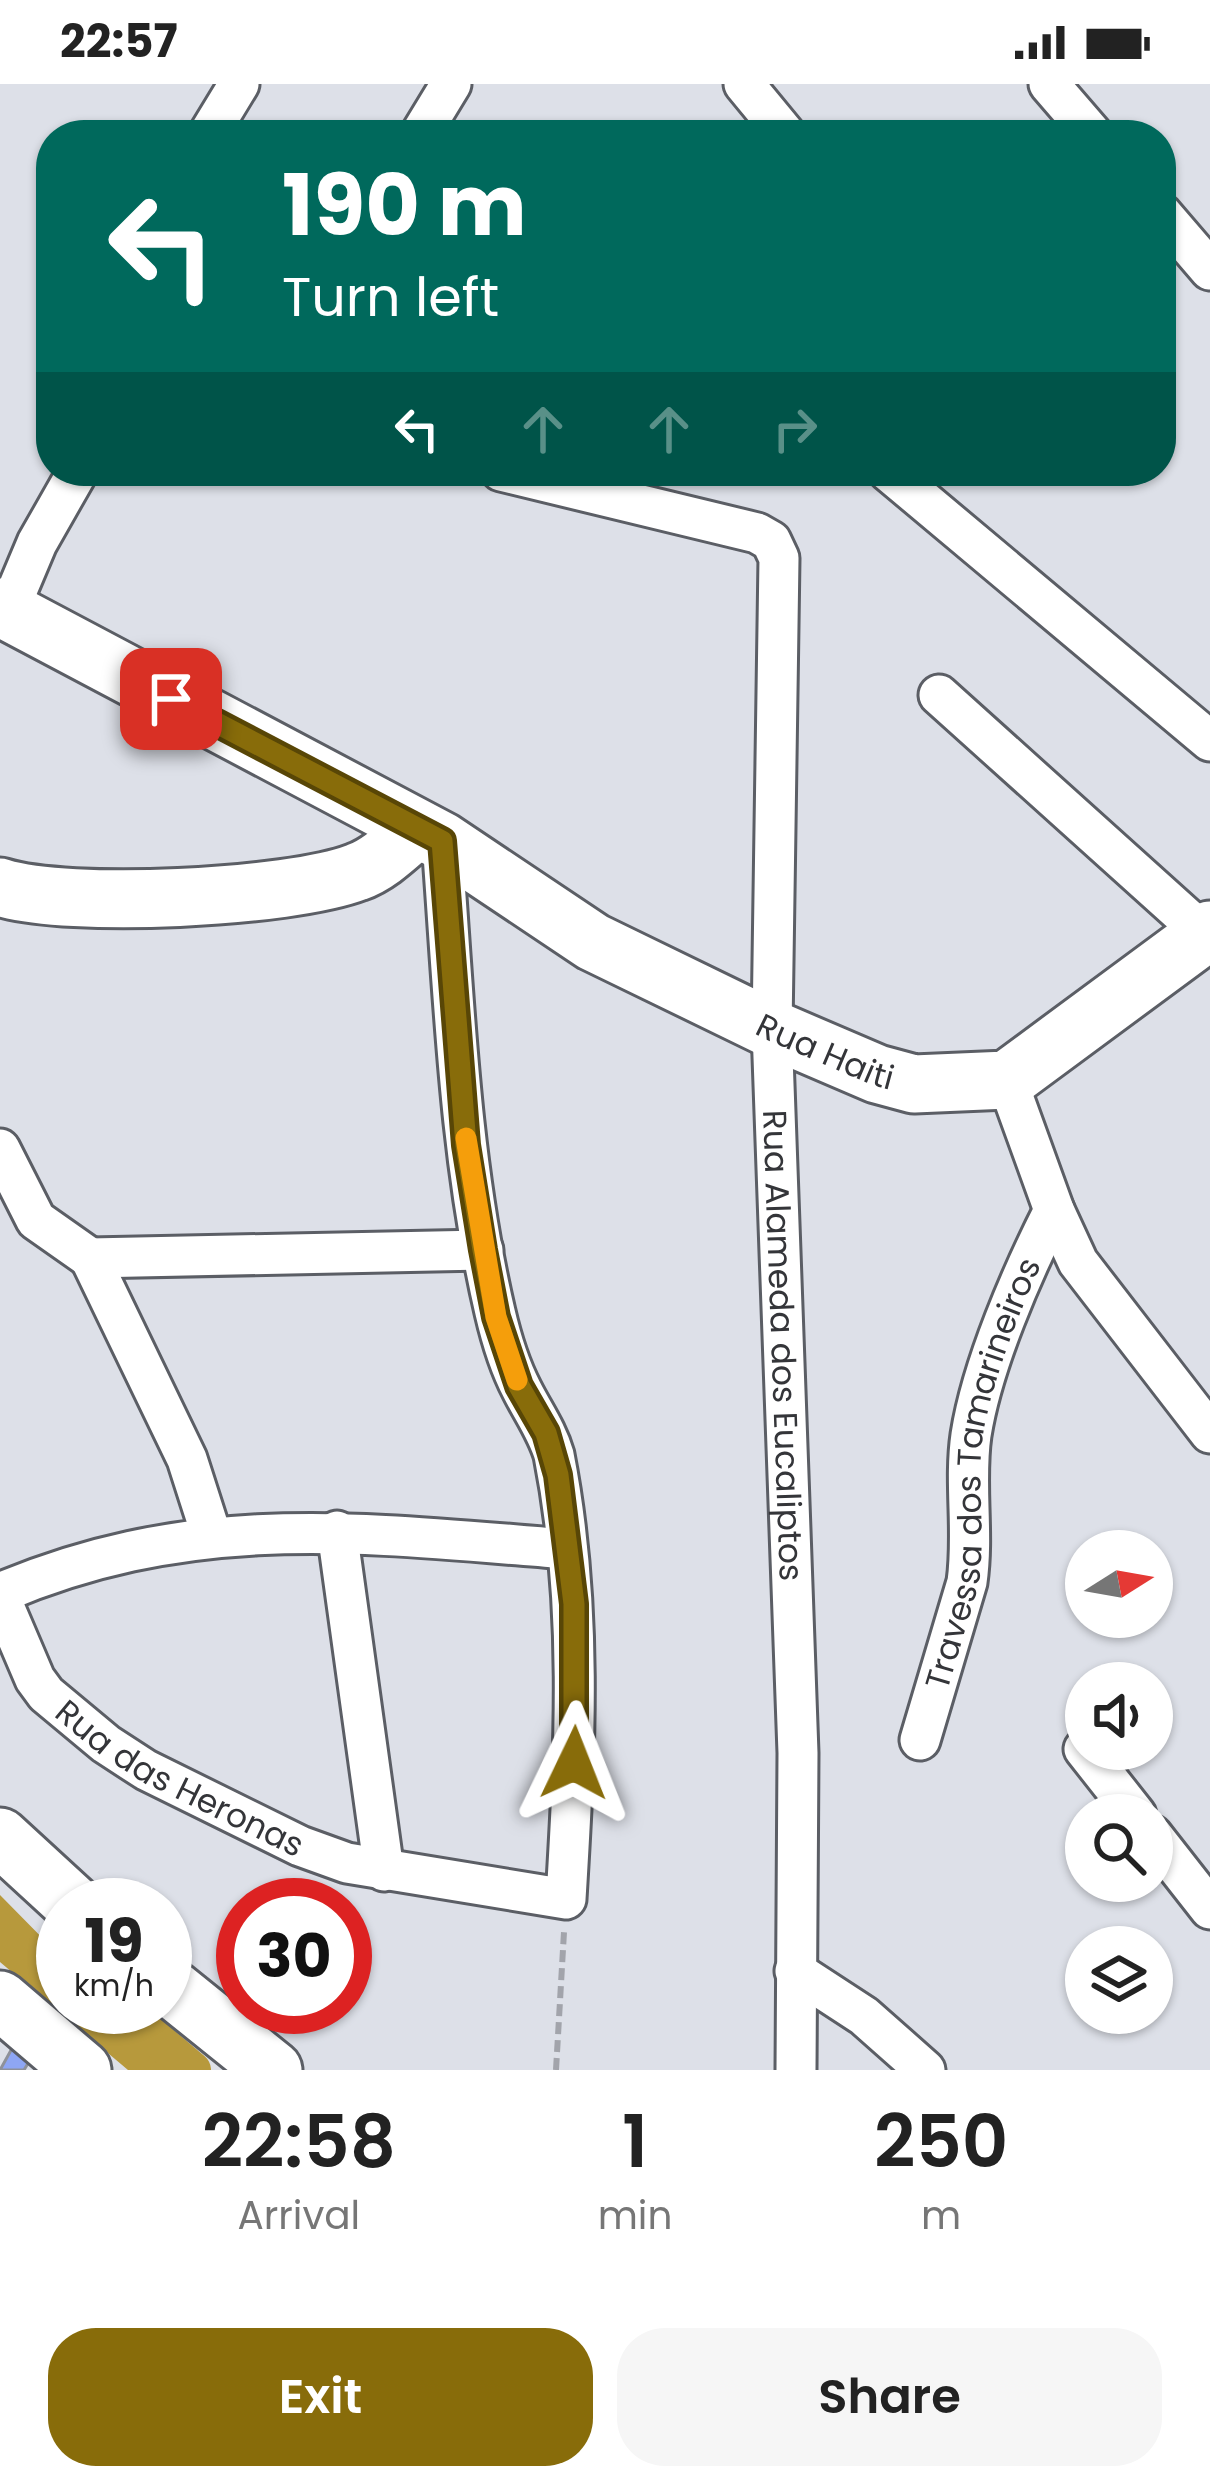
<!DOCTYPE html>
<style>
body{margin:0;font-family:Poppins,sans-serif;background:#f6f6f6;color:#222;height:100vh;display:flex;flex-direction:column;font-size:45px;white-space:nowrap}
*{box-sizing:border-box;margin:0}
p{font-size:39px;color:#767676}
.icon{flex:none;width:66px;height:66px;fill:none;stroke:currentColor;stroke-width:2;stroke-linecap:round;stroke-linejoin:round}
.map{position:relative;height:1986px;overflow:hidden}
.side{display:flex;flex-direction:column;background:#fff;flex:1}
.side>*{flex:none}
.hud{position:absolute;left:36px;top:36px;width:1140px;height:366px;border-radius:48px;box-shadow:0 3px 9px #0004;background:#00695c;color:#fff;overflow:hidden}
.needle{width:78px;rotate:79deg}
.buttons{position:absolute;left:1065px;top:1446px;display:grid;gap:24px}
.buttons a{display:grid;place-items:center;width:108px;height:108px;border-radius:50%;background:#fff;box-shadow:0 3px 9px #0004;font-size:60px}
.speed{position:absolute;left:36px;top:1794px;display:flex;gap:24px;font-size:60px;font-weight:700;text-align:center}
.speed>*{display:grid;place-content:center;width:156px;height:156px;border-radius:50%;background:#fff;box-shadow:0 3px 9px #0004;line-height:1}
.speed small{font-size:30px;font-weight:400}
.speed .limit{border:18px solid #d22;background:#fff;color:#111}
.pin{position:absolute;display:grid;place-items:center;width:102px;height:102px;color:#fff;margin:-51px;border-radius:24px;box-shadow:0 6px 18px #0006}
.me{position:absolute;width:132px;margin:-66px;rotate:2deg;stroke-linejoin:round;filter:drop-shadow(0 0 9px #0008)}
.turn{display:flex;align-items:center;gap:42px;height:252px;padding:0 48px;font-size:54px}
.turn .icon{width:156px;height:156px;stroke-width:2.5}
.turn b{display:block;font-size:84px;line-height:102px}
.lanes{display:flex;align-items:center;height:114px;padding:0 48px;background:#0003;justify-content:center;gap:60px;direction:ltr}
.lanes .off{opacity:.35}
.eta{display:flex;justify-content:space-evenly;align-items:center;height:204px;text-align:center}
.eta b{font-size:72px;font-weight:600;line-height:84px}
.button{display:flex;gap:24px;margin-top:auto;padding:24px 48px}
.button a{flex:1;height:138px;border-radius:48px;background:#886c0a;color:#fff;font-size:48px;font-weight:600;line-height:138px;text-align:center}
.button a+a{background:#f6f6f6;color:#222}
.status{display:flex;justify-content:space-between;align-items:center;height:84px;padding:0 60px;background:#fff;direction:ltr}
.status svg{height:33px;fill:currentColor}
.map>svg:first-child{display:block}
</style>
<div class="status"><b>22:57</b><svg viewBox="0 0 49 12"><path d="M0 12V9h3v3zM5 12V6h3v6zM10 12V3h3v9zM15 12V0h3v12zM26 1h20v11H26zM47 4h2v5h-2z"/></svg></div>
<div class="map">
<svg width="1210" height="1986" viewBox="0 0 1210 1986">
<rect width="100%" height="100%" fill="#dde0e8"/>
<path fill="#b7993c" d="M0,1811L63,1875V1923H119L193,1986H128L0,1878Z"/>
<g fill="none" stroke-linecap="round" stroke-linejoin="round">
<path stroke="#b7993c" stroke-width="36" d="M119,1923L193,1986"/>
</g>
<path fill="#8ea6f4" stroke="#8e9199" stroke-width="3" d="M20,1950L39,1961L24,1986H0Z"/>
<g fill="none" stroke-linecap="round" stroke-linejoin="round">
<g stroke="#5b5e65" stroke-width="45">
<g id="street">
<path d="M744,0L786,51"/>
<path d="M1049,0L1093,51"/>
<path d="M208,51L239,0"/>
<path d="M420,51L451,0"/>
<path d="M1161,129L1210,186"/>
<path id="s1" d="M501,387L757,449L771,457L779,474L772,945L798,1669L796,1986"/>
<path d="M888,387L1210,657"/>
<path d="M8,528L37,459L78,387"/>
<path d="M939,611L1210,855"/>
<path d="M1007,996L1054,1126L1078,1178L1210,1349"/>
<path d="M0,1065L36,1136L90,1174"/>
<path d="M90,1174L483,1166"/>
<path d="M90,1174L187,1375L212,1453"/>
<path d="M337,1447L384,1787"/>
<path d="M0,1509C195,1426 364,1449 567,1465"/>
<path id="s2" d="M0,1513L35,1595L46,1610L106,1660L146,1686L300,1762L347,1779L566,1815C575,1665 583,1519 554,1371C547,1347 533,1328 522,1306C510,1283 501,1254 495,1228C459,1074 454,914 442,757"/>
<path id="s3" d="M920,1656L967,1498C974,1449 964,1399 971,1351C982,1281 1022,1189 1054,1126"/>
<path d="M1084,1665L1136,1731"/>
<path d="M1152,1751L1210,1825"/>
<path d="M795,1887L864,1932L925,1986"/>
</g>
</g>
<g stroke="#5b5e65" stroke-width="63">
<g id="secondary">
<path id="s4" d="M0,523L442,757L593,858L772,945L877,990L914,1000L1007,996L1210,846"/>
<path d="M0,803C68,825 290,814 357,788C380,780 399,760 417,745"/>
<path d="M0,1753L74,1821"/>
<path d="M165,1899L273,1986"/>
<path d="M0,1916L82,1986"/>
</g>
</g>
<path stroke="#a2a4ab" stroke-width="6" stroke-dasharray="12 6" stroke-linecap="butt" d="M556,1986L564,1848"/>
<use href="#street" stroke="#fff" stroke-width="39"/>
<use href="#secondary" stroke="#fff" stroke-width="57"/>
</g>
<g fill="none" stroke-linecap="round" stroke-linejoin="round">
<g stroke="#584606" stroke-width="30">
<path id="route" d="M171,615L442,757L466,1061L483,1166L496,1233L519,1302L546,1349L558,1391L574,1520V1679"/>
</g>
<use href="#route" stroke="#886c0a" stroke-width="21"/>
<path stroke="#f59e0b" stroke-width="21" d="M466,1054L496,1233L517,1296"/>
</g>
<g text-anchor="middle" stroke-width="12" stroke-linejoin="round" paint-order="stroke">
<g font-size="33" fill="#343539" stroke="#eaedf5">
<text dy="12" stroke="none"><textPath href="#s4" startOffset="939">Rua Haiti</textPath></text>
<text dy="12" stroke="none"><textPath href="#s1" startOffset="1086">Rua Alameda dos Eucaliptos</textPath></text>
<text dy="12" stroke="none"><textPath href="#s3" startOffset="276">Travessa dos Tamarineiros</textPath></text>
<text dy="12" stroke="none"><textPath href="#s2" startOffset="267">Rua das Heronas</textPath></text>
</g>
</g>
</svg>
<div class="buttons">
<a><svg class="needle" viewBox="-14 -14 28 28"><path d="M0-13l5 13h-10z" fill="#e53935"/><path d="M0 13l5-13h-10z" fill="#767676"/></svg></a>
<a><svg class="icon" aria-label="sound" viewBox="0 0 24 24"><path d="M4 9h4l5-4v14l-5-4H4zM17 9q2 3 0 6"/></svg></a>
<a><svg class="icon" aria-label="search" viewBox="0 0 24 24"><circle cx="10" cy="10" r="6"/><path d="M15 15l6 6"/></svg></a>
<a><svg class="icon" aria-label="layers" viewBox="0 0 24 24"><path d="M12 4l9 5-9 5-9-5zM3 14l9 5 9-5"/></svg></a>
</div>
<div class="speed"><div>19<small>km/h</small></div><div class="limit">30</div></div>
<div class="pin" style="left:171px;top:615px;background:#d93025"><svg class="icon" aria-label="arrive" viewBox="0 0 24 24"><path d="M6 21V4h12l-3 4 3 4H6"/></svg></div>
<svg class="me" style="left:574px;top:1679px" viewBox="-20 -20 40 40"><path d="M0-17L14 15 0 8-14 15z" fill="#886c0a" stroke="#fff" stroke-width="4"/></svg>
<div class="hud">
<div class="turn"><svg class="icon" aria-label="left" viewBox="0 0 24 24"><path d="M17 20v-9H6M10 6l-5 5 5 5"/></svg><div><b>190 m</b>Turn left</div></div>
<div class="lanes"><svg class="icon" aria-label="left" viewBox="0 0 24 24"><path d="M17 20v-9H6M10 6l-5 5 5 5"/></svg><svg class="icon off" aria-label="ahead" viewBox="0 0 24 24"><path d="M12 20V5M6 11l6-6 6 6"/></svg><svg class="icon off" aria-label="ahead" viewBox="0 0 24 24"><path d="M12 20V5M6 11l6-6 6 6"/></svg><svg class="icon off" aria-label="right" viewBox="0 0 24 24"><path d="M7 20v-9h11M14 6l5 5-5 5"/></svg></div>
</div>
</div>
<section class="side">
<div class="eta">
<div><b>22:58</b><p>Arrival</p></div>
<div><b>1</b><p>min</p></div>
<div><b>250</b><p>m</p></div>
</div>
<div class="button"><a>Exit</a><a>Share</a></div>
</section>
